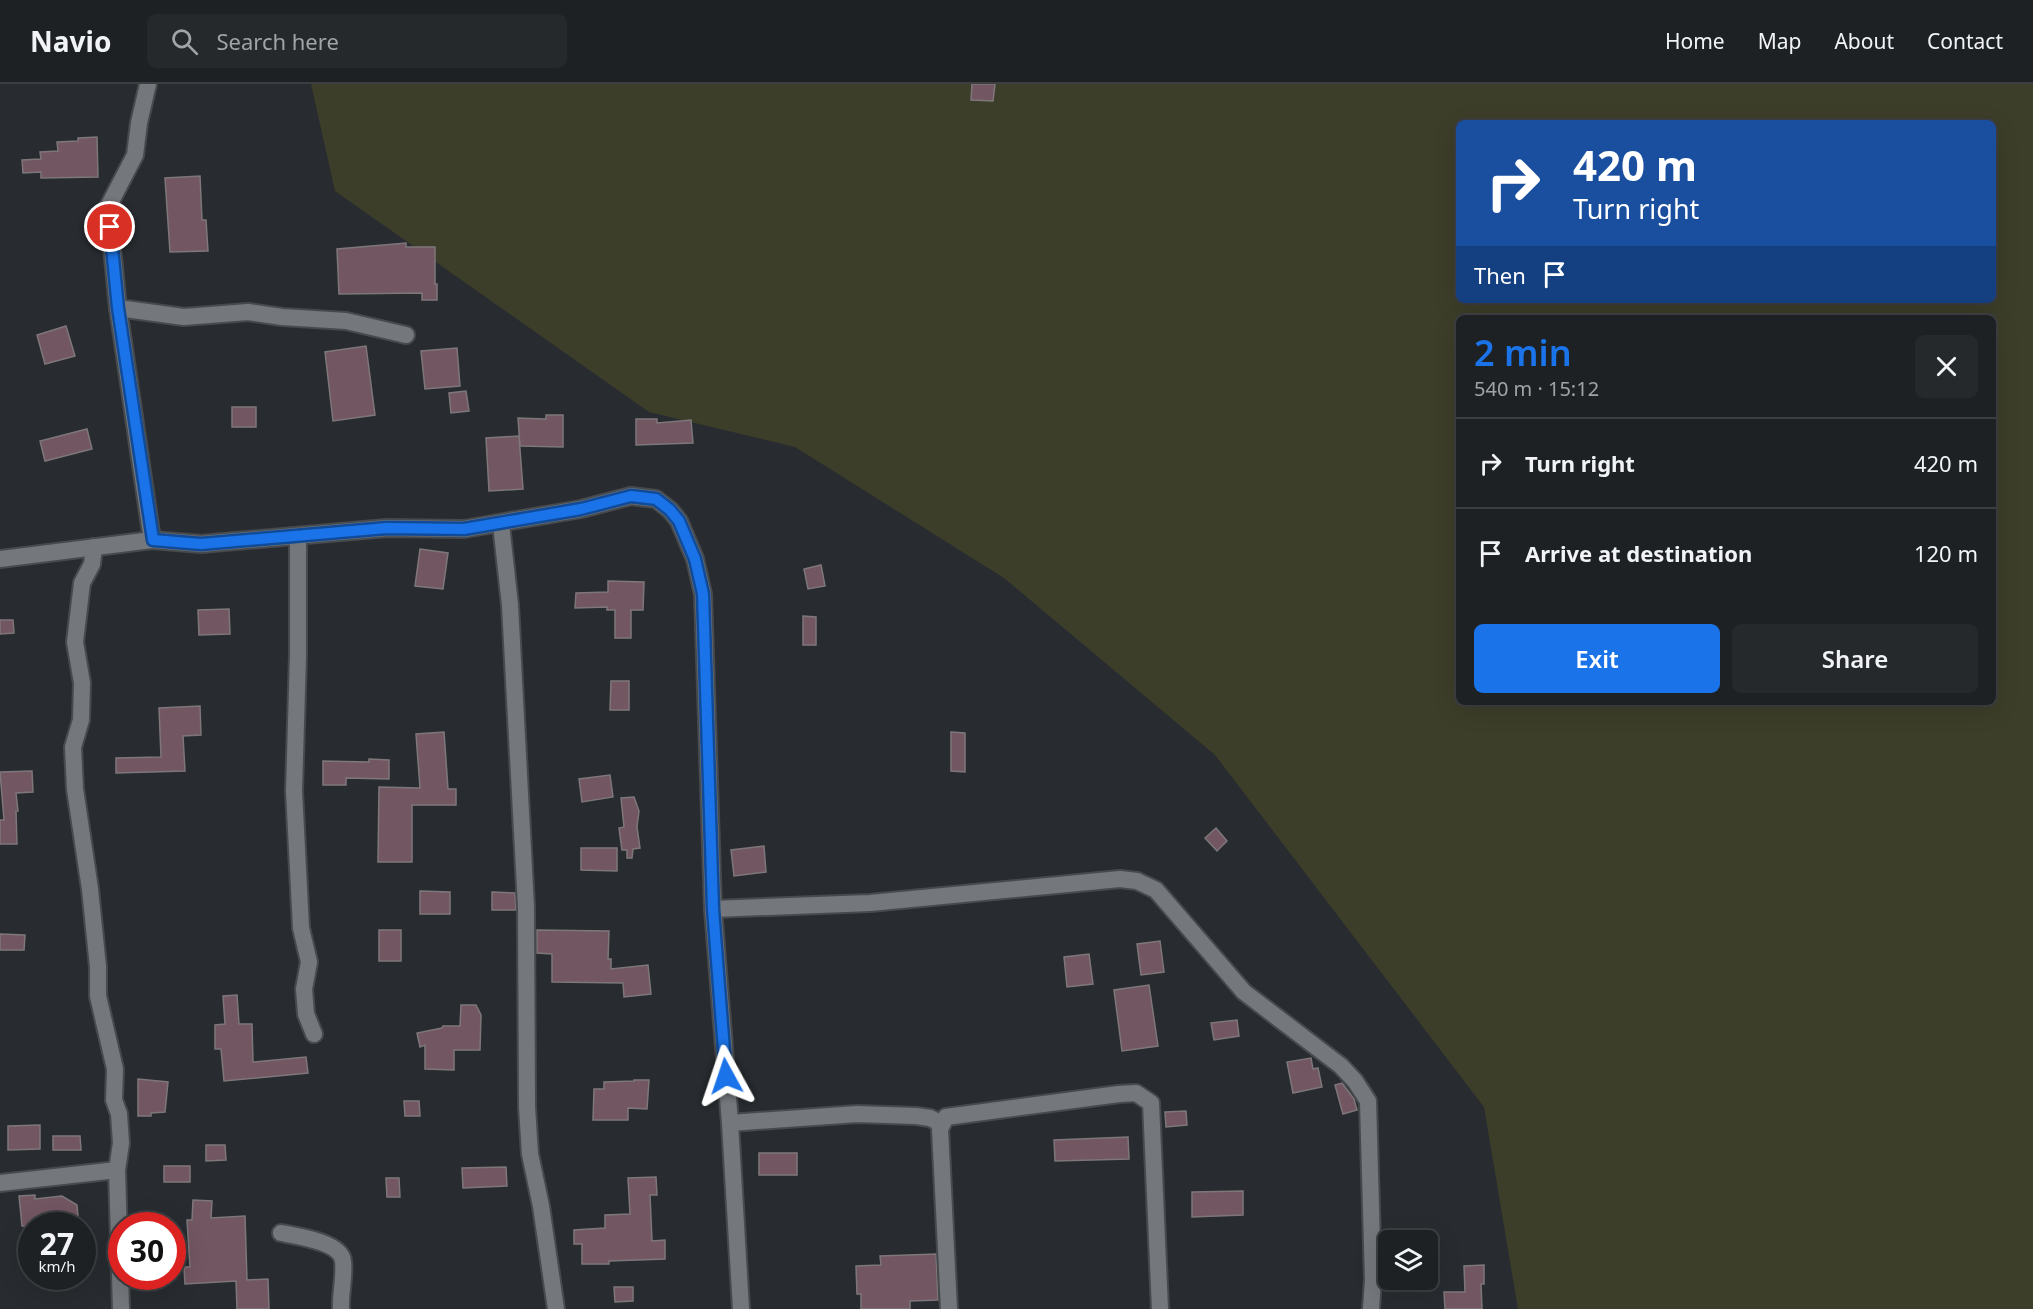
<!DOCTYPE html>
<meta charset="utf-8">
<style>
body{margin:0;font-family:"Noto Sans",sans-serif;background:#26292c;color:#f1f3f6;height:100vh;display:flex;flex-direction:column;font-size:22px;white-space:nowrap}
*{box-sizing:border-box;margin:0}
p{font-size:20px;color:#a1a3a6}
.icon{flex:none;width:33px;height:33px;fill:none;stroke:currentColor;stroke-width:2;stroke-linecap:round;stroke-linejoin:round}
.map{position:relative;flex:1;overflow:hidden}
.details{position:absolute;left:1456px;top:231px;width:540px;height:390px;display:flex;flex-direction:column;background:#1e2124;border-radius:9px;box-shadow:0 6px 24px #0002,0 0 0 2px #3c3e41}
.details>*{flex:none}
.guide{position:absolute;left:1456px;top:36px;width:540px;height:183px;border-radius:9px;box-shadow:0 6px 24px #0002,0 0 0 2px #3c3e41;background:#1a4fa0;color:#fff;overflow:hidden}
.buttons{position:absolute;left:1378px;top:1146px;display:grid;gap:12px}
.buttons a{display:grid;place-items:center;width:60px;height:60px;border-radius:9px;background:#1e2124;box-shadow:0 6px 24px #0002,0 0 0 2px #3c3e41;font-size:30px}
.speed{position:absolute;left:18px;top:1128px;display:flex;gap:12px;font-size:30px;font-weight:700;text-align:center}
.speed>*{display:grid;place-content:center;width:78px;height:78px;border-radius:50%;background:#1e2124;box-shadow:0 6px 24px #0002,0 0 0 2px #3c3e41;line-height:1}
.speed small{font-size:15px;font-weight:400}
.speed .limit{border:9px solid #d22;background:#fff;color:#111}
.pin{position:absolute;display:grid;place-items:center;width:51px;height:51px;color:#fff;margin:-26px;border:3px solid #fff;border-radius:50%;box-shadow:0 2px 6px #0007}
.me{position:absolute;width:66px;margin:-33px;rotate:355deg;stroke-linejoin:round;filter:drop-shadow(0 0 4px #0008)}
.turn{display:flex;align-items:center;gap:21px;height:126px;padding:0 18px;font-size:27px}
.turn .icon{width:78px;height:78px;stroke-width:2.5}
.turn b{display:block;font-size:42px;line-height:51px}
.then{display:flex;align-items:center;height:57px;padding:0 18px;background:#0003;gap:12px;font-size:22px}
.round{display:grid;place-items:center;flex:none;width:63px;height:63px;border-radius:9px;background:#26292c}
.head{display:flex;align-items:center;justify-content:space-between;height:102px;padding:0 18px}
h1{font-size:36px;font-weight:600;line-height:45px;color:#1a73e8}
.action{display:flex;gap:12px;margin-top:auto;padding:12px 18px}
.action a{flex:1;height:69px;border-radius:9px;background:#1a73e8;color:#fff;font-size:24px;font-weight:600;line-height:69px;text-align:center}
.action a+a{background:#26292c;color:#f1f3f6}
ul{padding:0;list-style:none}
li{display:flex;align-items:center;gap:18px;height:90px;padding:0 18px;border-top:2px solid #3c3e41}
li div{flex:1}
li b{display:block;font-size:22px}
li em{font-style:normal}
header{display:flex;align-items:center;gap:36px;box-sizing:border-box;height:84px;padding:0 30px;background:#1e2124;border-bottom:2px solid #3c3e41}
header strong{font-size:28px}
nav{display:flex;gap:33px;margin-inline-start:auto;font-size:21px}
.search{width:420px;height:54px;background:#26292c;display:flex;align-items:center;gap:15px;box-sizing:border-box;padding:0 21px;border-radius:9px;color:#a1a3a6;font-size:22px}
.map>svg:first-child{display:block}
</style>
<header>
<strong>Navio</strong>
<div class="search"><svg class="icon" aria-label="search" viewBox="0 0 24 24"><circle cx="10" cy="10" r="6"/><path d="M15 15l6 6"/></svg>Search here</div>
<nav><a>Home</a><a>Map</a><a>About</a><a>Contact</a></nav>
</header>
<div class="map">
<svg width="2033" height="1225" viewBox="0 0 2033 1225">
<rect width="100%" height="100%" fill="#282c30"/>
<path fill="#3c3e29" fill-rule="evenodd" d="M311,0H2033V1225H1518L1484,1023L1215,671L1004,494L795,363L649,328L335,107ZM1460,39H1994V216H1460ZM1460,234H1994V618H1460Z"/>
<g fill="#725662" stroke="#7e777a" stroke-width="1.5">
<path d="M972,0H995L993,17L971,16Z"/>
<path d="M97,53L98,93L41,94V88L23,89L22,76L41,75L40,68L58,67L57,58L78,57V54Z"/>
<path d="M200,92L202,136H206L208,167L170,168L165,94Z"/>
<path d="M406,159V163H435V200H437V216H422V209L339,210L337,165Z"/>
<path d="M66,242L75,272L45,280L37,251Z"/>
<path d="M366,262L375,331L333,337L325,268Z"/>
<path d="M457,264L460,302L425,305L421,267Z"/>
<path d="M466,307L469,327L451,329L449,309Z"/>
<rect x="232" y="323" width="24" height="20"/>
<path d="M546,331H563V363L520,362L518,334L546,335Z"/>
<path d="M636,335H657V339L691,336L693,359L636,361Z"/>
<path d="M87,345L92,365L45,377L40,357Z"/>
<path d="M519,352L523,405L489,407L486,354Z"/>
<path d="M420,465L448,469L443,505L415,502Z"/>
<path d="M821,481L825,502L808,505L804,485Z"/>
<path d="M608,497L644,498L643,526H631V554H615V526H607V523L575,524L576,509L608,508Z"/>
<path d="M229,525L230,550L199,551L198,526Z"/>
<path d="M803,532L816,533V561H803Z"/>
<path d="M0,536H13L14,549L0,550Z"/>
<path d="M611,597H629V626H610Z"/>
<path d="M200,622L201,651L183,652L185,687L116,689V674L161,673L159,624Z"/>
<path d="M444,648L448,705H456V721H412V778H378L379,703L420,704L416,650Z"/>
<path d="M951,648L965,649V688L951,687Z"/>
<path d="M369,675L389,676V695L346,694V701H323V677L369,678Z"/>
<path d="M32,687L33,708L16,709L18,727H16L17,760H0V736H4L0,688Z"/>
<path d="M610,691L613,713L582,718L579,695Z"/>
<path d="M634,713L639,727L637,743L640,764L633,765L632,774H627V766H622L619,744L624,743L621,714Z"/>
<path d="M1216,744L1227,757L1217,767L1205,754Z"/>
<path d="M764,762L766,788L734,792L731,766Z"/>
<path d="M581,764H617V787L581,786Z"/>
<path d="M420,807L450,808V830H420Z"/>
<path d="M492,808L515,809L516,826H492Z"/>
<rect x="379" y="846" width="22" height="31"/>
<path d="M537,846L609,847L608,875H611V885L648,881L651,910L624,913L623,899L552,898V870L537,869Z"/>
<path d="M0,850L25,851L24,866H0Z"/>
<path d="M1160,857L1164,888L1141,891L1137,860Z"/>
<path d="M1089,870L1093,900L1067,903L1064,873Z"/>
<path d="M1149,901L1158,962L1122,967L1114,906Z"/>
<path d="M237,911L239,940H252L253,978L306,973L308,989L224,997L221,965H215V941L225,940L223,912Z"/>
<path d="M461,921H476L481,931L480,966H454V986L425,985V961L420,963L417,949L442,944L443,942H460Z"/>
<path d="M1237,936L1239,952L1214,956L1211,939Z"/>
<path d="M1311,974L1313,985L1318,984L1322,1003L1293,1009L1287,978Z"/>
<path d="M138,995L168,998L165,1028L151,1029V1032H138Z"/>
<path d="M634,996H649L647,1025L628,1024V1036H593L594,1005H604V998L634,997Z"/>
<path d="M1342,999L1354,1015L1357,1026L1343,1030L1335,1001Z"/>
<path d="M404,1017H419L420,1032H405Z"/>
<path d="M1186,1027L1187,1041L1166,1043L1165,1028Z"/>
<path d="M40,1041V1065L8,1066V1042Z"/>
<path d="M53,1052H80L81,1066H53Z"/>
<path d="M1128,1053L1129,1075L1055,1077L1054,1056Z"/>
<path d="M206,1061H225L226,1076L206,1077Z"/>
<rect x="759" y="1069" width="38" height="22"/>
<rect x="164" y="1082" width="26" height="16"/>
<path d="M506,1083L507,1102L463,1104L462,1084Z"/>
<path d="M656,1093L657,1111H650L652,1157L665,1156V1175L609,1177V1180H582V1160H574V1146L605,1144V1131L630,1130L628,1094Z"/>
<path d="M386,1094H399L400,1113H387Z"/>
<path d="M1243,1107V1131L1192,1133V1108Z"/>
<path d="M35,1111V1115L62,1112L77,1121L78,1133L73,1134L74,1142H22L19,1112Z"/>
<path d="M193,1116L212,1117L211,1134L245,1132L247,1196L268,1195L269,1225H237L236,1197L185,1200L184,1183H190L187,1136H192Z"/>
<path d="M936,1170L938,1216L910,1217V1225H861V1210H857L856,1182L881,1181L880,1172Z"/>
<path d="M1484,1181V1200H1481L1482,1225H1445L1444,1208H1465L1464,1182Z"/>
<path d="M614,1203H633V1217L615,1218Z"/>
</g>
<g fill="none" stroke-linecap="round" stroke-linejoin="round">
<g stroke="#474a4d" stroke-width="20">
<g id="minor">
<path d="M148,0L139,39L135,71L108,123L118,224L152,456"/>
<path d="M118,224L184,233L248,228L282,233L346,237L406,251"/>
<path d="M501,440L510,521L526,823L527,1023L530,1070L541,1122L556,1225"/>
<path d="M298,452V571L294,707L301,844L309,878L304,905L306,930L314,950"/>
<path d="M94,463L92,480L82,499L75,558L82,599L81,636L73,663L75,705L90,805L98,883V912L115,985L114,1016L119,1030L121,1059L117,1086L121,1225"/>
<path d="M0,475L152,456L201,460L387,444L464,445L581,425L631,412L656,415L670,426L679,437L695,475L703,510L713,825L730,1039L741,1225"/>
<path d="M713,825L870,819L1120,795L1137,797L1156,806L1244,908L1341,982L1355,997L1368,1017L1373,1196L1371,1225"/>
<path d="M730,1039L857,1030L916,1032L930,1034L942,1040"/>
<path d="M0,1099L117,1086"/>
<path d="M281,1149C297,1152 341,1158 343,1177C345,1192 340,1210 341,1225"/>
<path d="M949,1225L940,1045L946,1033L1119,1010L1136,1009L1151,1019L1160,1225"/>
</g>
</g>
<use href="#minor" stroke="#74787d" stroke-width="16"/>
</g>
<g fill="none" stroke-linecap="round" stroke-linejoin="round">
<g stroke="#114b97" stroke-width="15">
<path id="route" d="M110,143L118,224L153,456L201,460L387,444L464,445L581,425L631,412L656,415L670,426L679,437L695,475L703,510L713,825L726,992"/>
</g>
<use href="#route" stroke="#1a73e8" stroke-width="10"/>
</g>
</svg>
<div class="buttons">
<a><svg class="icon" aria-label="layers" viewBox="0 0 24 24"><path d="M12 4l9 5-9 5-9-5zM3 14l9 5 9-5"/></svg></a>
</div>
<div class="speed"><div>27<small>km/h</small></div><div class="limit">30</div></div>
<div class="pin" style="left:110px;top:143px;background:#d93025"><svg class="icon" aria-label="arrive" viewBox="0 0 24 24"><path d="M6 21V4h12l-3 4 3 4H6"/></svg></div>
<svg class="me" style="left:726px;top:992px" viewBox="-20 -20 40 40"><path d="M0-17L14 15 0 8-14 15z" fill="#1a73e8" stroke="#fff" stroke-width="4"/></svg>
<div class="guide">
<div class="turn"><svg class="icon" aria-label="right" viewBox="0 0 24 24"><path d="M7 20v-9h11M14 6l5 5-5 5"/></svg><div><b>420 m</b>Turn right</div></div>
<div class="then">Then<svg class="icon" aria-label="arrive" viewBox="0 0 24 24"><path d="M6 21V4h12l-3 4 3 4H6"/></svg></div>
</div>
<section class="details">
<div class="head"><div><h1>2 min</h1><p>540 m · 15:12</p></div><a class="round"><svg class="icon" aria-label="close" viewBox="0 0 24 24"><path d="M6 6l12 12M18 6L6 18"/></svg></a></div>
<ul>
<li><svg class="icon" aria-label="right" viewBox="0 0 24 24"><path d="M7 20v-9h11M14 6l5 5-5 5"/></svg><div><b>Turn right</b></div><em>420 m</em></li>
<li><svg class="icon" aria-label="arrive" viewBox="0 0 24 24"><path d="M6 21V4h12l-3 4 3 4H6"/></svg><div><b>Arrive at destination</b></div><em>120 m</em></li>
</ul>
<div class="action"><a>Exit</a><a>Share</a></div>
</section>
</div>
